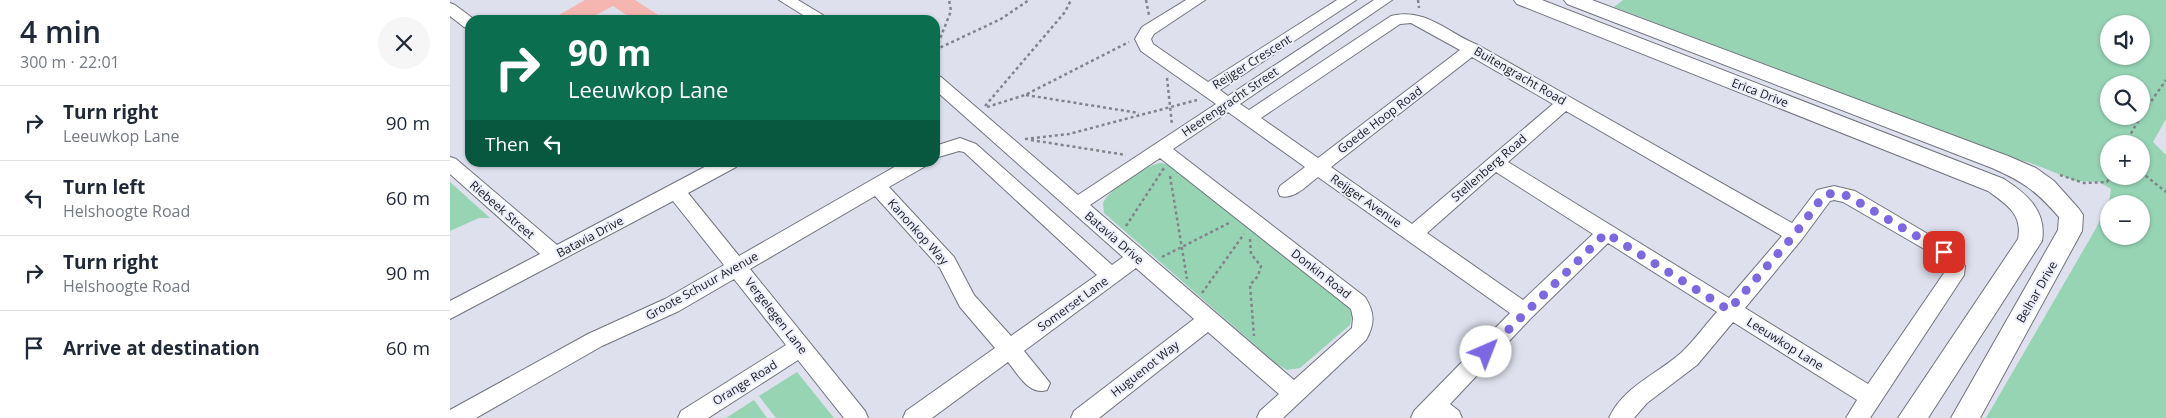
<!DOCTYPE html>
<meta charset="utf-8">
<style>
body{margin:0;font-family:"Open Sans",sans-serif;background:#f6f6f7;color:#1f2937;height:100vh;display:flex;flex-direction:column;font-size:19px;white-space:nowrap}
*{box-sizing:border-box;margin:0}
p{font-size:16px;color:#747a83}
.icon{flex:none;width:28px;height:28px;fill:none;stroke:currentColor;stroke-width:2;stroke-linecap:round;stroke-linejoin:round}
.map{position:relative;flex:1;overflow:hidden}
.panel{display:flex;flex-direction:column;background:#fff;width:450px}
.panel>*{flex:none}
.top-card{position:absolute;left:15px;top:15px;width:475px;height:152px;border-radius:15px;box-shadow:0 1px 4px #0004;background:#0b6e4f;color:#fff;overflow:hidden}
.controls{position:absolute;left:1650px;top:15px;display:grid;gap:10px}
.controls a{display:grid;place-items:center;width:50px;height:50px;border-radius:50%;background:#fff;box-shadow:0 1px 4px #0004;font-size:25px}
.pin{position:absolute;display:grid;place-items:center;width:42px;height:42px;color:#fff;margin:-21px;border-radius:10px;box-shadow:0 2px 8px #0006}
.me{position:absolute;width:55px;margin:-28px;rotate:44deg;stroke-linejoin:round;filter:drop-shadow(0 0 4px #0008)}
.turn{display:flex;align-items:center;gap:18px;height:105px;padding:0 20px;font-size:22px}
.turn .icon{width:65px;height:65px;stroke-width:2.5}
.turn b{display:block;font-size:35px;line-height:42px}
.then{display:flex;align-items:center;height:48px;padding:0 20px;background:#0003;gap:10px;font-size:19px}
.round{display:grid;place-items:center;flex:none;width:52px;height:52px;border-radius:26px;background:#f6f6f7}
.head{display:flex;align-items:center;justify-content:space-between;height:85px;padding:0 20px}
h1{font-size:30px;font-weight:600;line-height:38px}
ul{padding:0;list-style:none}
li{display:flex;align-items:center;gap:15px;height:75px;padding:0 20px;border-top:1px solid #e0e1e3}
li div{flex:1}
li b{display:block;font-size:19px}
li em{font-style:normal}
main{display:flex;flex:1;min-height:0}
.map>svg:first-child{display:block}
</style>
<main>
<section class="panel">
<div class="head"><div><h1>4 min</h1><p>300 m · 22:01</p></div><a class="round"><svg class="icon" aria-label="close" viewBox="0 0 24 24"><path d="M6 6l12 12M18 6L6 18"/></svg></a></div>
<ul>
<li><svg class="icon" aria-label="right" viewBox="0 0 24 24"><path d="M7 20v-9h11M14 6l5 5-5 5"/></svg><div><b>Turn right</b><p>Leeuwkop Lane</p></div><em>90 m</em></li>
<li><svg class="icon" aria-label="left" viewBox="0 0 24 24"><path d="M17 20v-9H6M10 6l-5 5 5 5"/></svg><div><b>Turn left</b><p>Helshoogte Road</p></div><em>60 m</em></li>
<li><svg class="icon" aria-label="right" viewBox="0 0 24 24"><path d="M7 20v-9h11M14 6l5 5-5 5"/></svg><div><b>Turn right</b><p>Helshoogte Road</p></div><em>90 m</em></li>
<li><svg class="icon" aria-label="arrive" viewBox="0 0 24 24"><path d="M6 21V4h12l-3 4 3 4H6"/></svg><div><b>Arrive at destination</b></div><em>60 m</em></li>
</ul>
</section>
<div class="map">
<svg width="1716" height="418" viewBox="0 0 1716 418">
<rect width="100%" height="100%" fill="#dee1ed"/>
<g fill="#96d4b4" fill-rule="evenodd">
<path d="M1173,0H1716V119L1703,142L1716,155V418H1536L1645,230L1659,202L1661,189L1649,182L1626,181L1578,162L1564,159L1164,7ZM1659,24H1691V56H1659ZM1659,84H1691V116H1659ZM1659,144H1691V176H1659ZM1659,204H1691V236H1659Z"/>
<path d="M711,163L719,165L899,307L902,316L900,325L850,368L837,370L828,365L654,213L653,203C658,190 697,164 711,163Z"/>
<path d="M0,182L40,218H29L0,231Z"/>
<path d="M347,372L384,418H326L309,396Z"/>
<path d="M304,400L317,418H276Z"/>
</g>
<path fill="#f5b6b1" d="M135,0H185L216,20H184L163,6L137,20H100Z"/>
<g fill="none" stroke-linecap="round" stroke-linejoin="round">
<g stroke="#70737d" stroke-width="2">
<g id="minor">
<path d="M329,0H348L381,20H361Z"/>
<path d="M736,0H755L704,34L701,39L703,44L758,82L887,0H906L770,90L778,96L924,0H942L790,104L799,110L941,16C975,7 998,33 1028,45L1342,223L1367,190L1384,186L1405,191L1505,250L1515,266L1514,275L1420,418H1396L1407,400L1283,322L1247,365L1197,403L1184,418H1159C1173,387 1207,374 1231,353C1244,341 1255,325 1267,312L1158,243L1081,318L1000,404L1009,411L1012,418H961L964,411L1060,313L868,177C857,185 845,200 830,196L828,191L830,186L855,167L778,112L723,149L915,297C925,313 925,324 916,340L833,418H807L810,411L829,394L758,332L649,418H621L624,411L744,319L686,268L574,351L600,383L597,390C579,396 568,374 558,362L482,418H453L456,411L545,348L510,307L490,268L425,196L300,269L415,411L418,418H394L348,360L258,418H228L231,411L336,345L284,279L229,311L152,346L26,418H0V410L138,334L215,299L274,265L223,201L0,319V301L90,254L0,174V157L6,159L107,245L264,162H289L286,167L238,193L289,256L453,162H477L474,167L439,187L504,257L524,295L561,336L647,275L514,152L509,151L485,158V146L510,138L526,144L662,265L673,257L485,90V75L491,77L628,195L766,104L691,51L685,39L692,27ZM961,23L1010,50L868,158L811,118L950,24ZM1022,57L1103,104L962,224L881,167ZM1116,111L1332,236L1279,298L1058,162ZM710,158L901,309L903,318L902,328L844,380L640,205ZM1046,172L1143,234L1073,300L977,233ZM1384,200L1393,202L1483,254L1495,267L1494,273L1418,384L1295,308L1352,239L1380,201Z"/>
<path d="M0,3L5,5L25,20H20V29L14,27L0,16Z"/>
</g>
</g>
<g stroke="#70737d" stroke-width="2">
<g id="major">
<path d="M1064,0H1092L1554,179C1577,194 1597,211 1592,241L1478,418H1448L1568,239C1573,214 1556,204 1538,191L1067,4Z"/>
<path d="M1114,0H1142L1558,156L1586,168L1604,181L1629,209L1633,215L1632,231L1530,418H1501L1608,230L1609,217C1586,191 1574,182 1542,168L1117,4Z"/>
</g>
</g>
<g stroke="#82848c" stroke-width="2.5" stroke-dasharray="3 3" stroke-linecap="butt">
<path d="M696,0L699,15"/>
<path d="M968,0L969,8"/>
<path d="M486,49L501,11L499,0"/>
<path d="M485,50L551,19L579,0"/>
<path d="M717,78L722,125"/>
<path d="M576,95L689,113"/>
<path d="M535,106L615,12L621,0"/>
<path d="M537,107L575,95L679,42"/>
<path d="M1691,116L1716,80"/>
<path d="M575,139L619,134L747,100"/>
<path d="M581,140L676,155"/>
<path d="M1675,144L1691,116"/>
<path d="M1691,172L1716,192"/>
<path d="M1610,175L1634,183L1657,182L1660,176"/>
<path d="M720,176L737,279"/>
<path d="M676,226L714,168"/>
<path d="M800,239L801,254L811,266L808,276L800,285L804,336"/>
<path d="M712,257L781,222"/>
<path d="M752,293L794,234"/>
</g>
<use href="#minor" fill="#fff" fill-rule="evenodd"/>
<use href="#major" fill="#fff" fill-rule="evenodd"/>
</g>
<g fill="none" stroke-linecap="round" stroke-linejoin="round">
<path stroke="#7d67e2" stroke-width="9" stroke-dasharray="0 16.2" d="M1036,352L1156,233L1279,310L1345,234L1374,195L1384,193L1398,196L1494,252"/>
</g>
<g text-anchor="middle" stroke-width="4" stroke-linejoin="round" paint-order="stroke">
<g font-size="12" fill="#1a1b1f" stroke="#ebeefa">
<text transform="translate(802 62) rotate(-32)" y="4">Reijger Crescent</text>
<text transform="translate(1070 76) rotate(30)" y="4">Buitengracht Road</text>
<text transform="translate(1310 93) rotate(21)" y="4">Erica Drive</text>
<text transform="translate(780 102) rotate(-34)" y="4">Heerengracht Street</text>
<text transform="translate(930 120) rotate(-37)" y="4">Goede Hoop Road</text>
<text transform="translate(1039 168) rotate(-41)" y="4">Stellenberg Road</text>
<text transform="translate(916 201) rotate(35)" y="4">Reijger Avenue</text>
<text transform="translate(52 210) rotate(41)" y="4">Riebeek Street</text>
<text transform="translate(468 232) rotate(48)" y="4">Kanonkop Way</text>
<text transform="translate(140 237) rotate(-28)" y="4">Batavia Drive</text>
<text transform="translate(664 238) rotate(41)" y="4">Batavia Drive</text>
<text transform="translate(871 274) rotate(38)" y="4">Donkin Road</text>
<text transform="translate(252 286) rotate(-29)" y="4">Groote Schuur Avenue</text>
<text transform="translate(1587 292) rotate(-60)" y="4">Belhar Drive</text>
<text transform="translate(623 304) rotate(-36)" y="4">Somerset Lane</text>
<text transform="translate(326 316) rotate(52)" y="4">Vergelegen Lane</text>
<text transform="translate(1335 344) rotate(32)" y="4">Leeuwkop Lane</text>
<text transform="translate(695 369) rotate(-38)" y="4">Huguenot Way</text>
<text transform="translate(295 383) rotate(-32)" y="4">Orange Road</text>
</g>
</g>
</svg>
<div class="controls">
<a><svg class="icon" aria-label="sound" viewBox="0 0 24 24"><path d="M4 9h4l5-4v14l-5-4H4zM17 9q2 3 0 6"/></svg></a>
<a><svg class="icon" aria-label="search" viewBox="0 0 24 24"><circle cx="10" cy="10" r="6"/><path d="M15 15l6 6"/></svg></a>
<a>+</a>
<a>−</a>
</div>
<div class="pin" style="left:1494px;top:252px;background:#d93025"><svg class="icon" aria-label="arrive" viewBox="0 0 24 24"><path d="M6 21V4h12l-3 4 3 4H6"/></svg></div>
<svg class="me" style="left:1036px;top:352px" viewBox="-20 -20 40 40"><circle r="19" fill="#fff"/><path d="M0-13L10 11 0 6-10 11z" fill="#7d67e2"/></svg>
<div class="top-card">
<div class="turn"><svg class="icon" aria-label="right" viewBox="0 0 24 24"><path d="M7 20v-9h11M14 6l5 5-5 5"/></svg><div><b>90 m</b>Leeuwkop Lane</div></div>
<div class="then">Then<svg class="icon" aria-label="left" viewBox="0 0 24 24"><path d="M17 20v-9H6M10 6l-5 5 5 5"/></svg></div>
</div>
</div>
</main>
